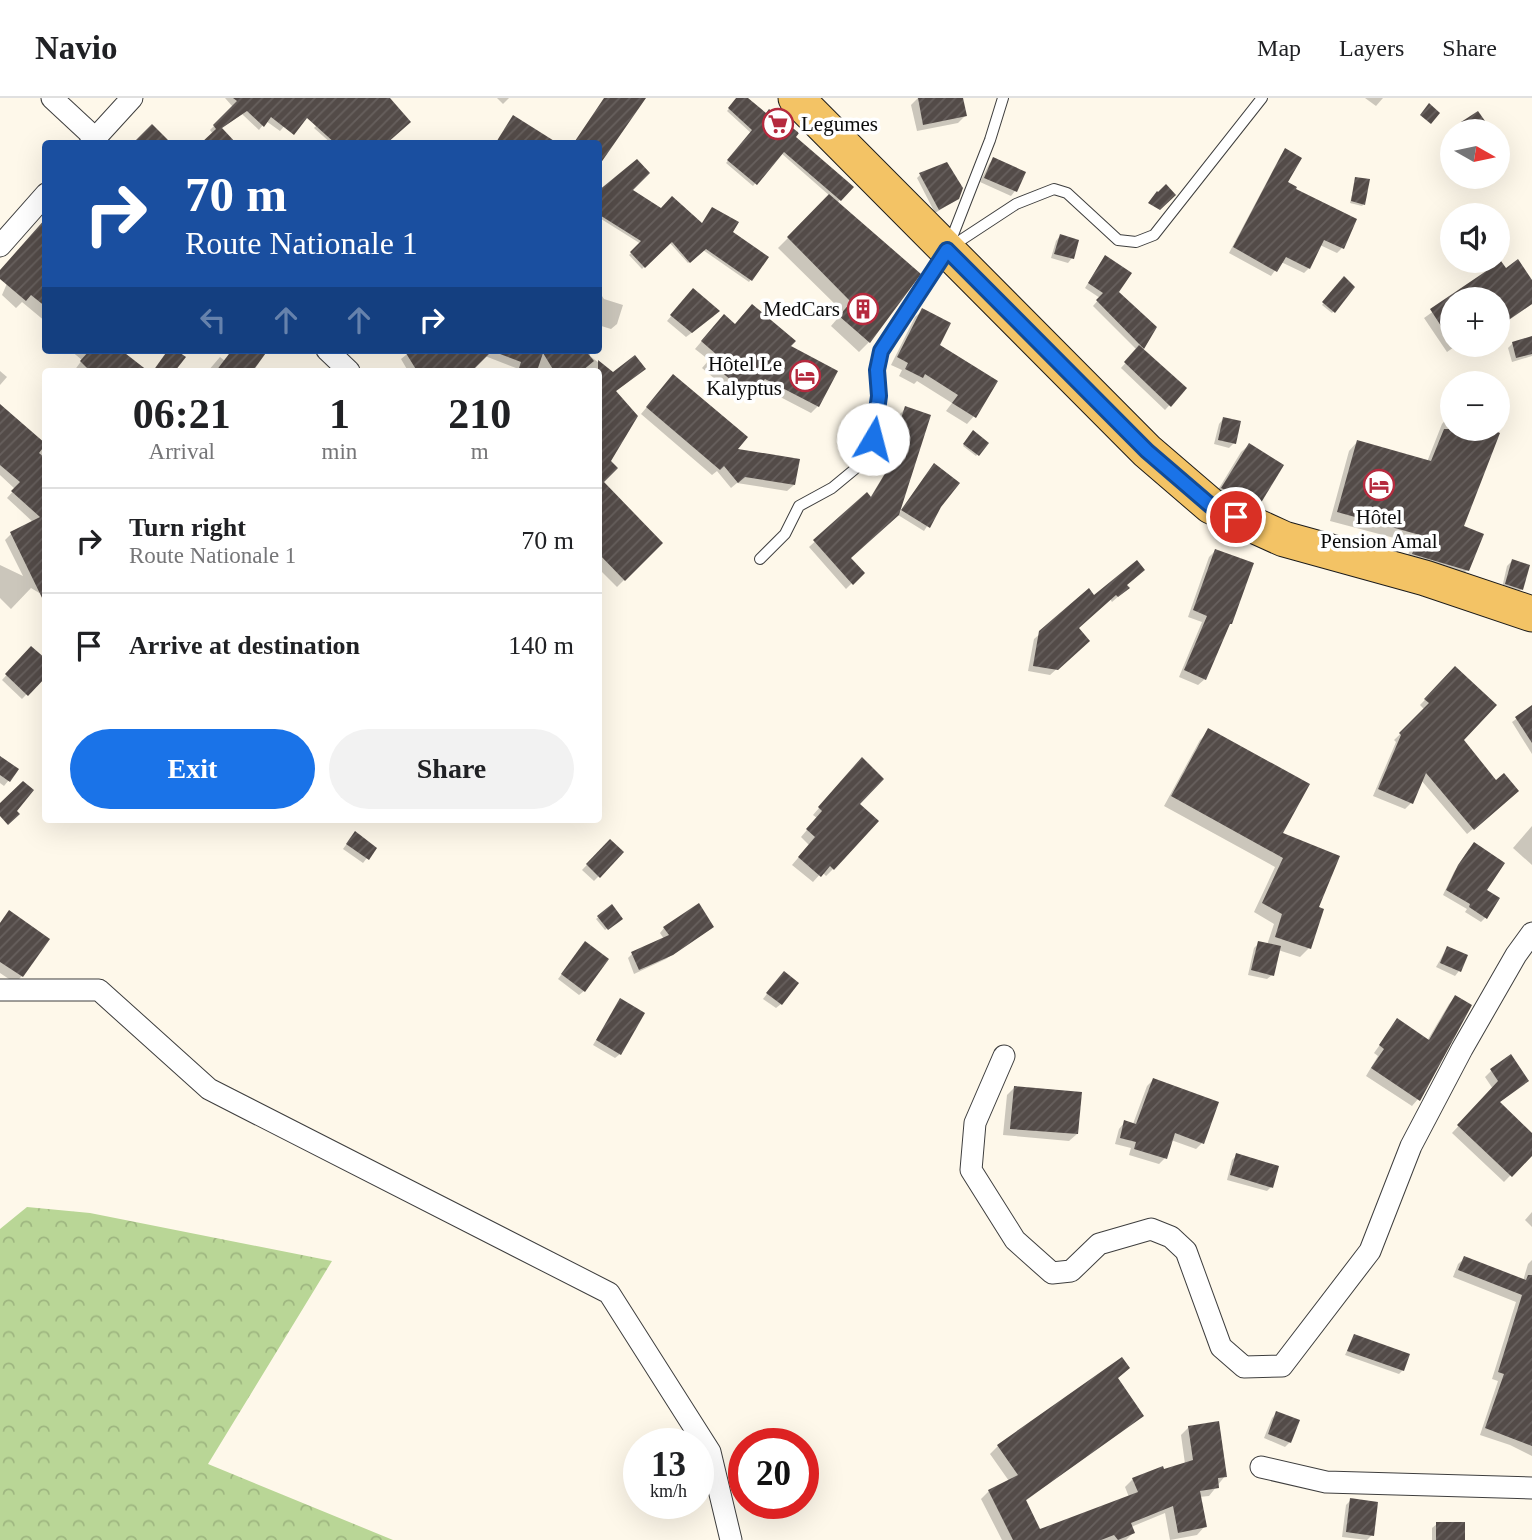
<!DOCTYPE html>
<meta charset="utf-8">
<style>
body{margin:0;font-family:Georgia,serif;background:#f2f2f2;color:#202124;height:100vh;display:flex;flex-direction:column;font-size:26px;white-space:nowrap}
*{box-sizing:border-box;margin:0}
p{font-size:23px;color:#757577}
.icon{flex:none;width:38px;height:38px;fill:none;stroke:currentColor;stroke-width:2;stroke-linecap:round;stroke-linejoin:round}
.map{position:relative;flex:1;overflow:hidden}
.details{position:absolute;left:42px;top:270px;width:560px;height:455px;display:flex;flex-direction:column;background:#fff;border-radius:7px;box-shadow:0 7px 28px #0002}
.details>*{flex:none}
.guide{position:absolute;left:42px;top:42px;width:560px;height:214px;border-radius:7px;box-shadow:0 7px 28px #0002;background:#1a4fa0;color:#fff;overflow:hidden}
.needle{width:46px;rotate:99deg}
.buttons{position:absolute;left:1440px;top:21px;display:grid;gap:14px}
.buttons a{display:grid;place-items:center;width:70px;height:70px;border-radius:50%;background:#fff;box-shadow:0 7px 28px #0002;font-size:35px}
.speed{position:absolute;left:623px;top:1330px;display:flex;gap:14px;font-size:35px;font-weight:700;text-align:center}
.speed>*{display:grid;place-content:center;width:91px;height:91px;border-radius:50%;background:#fff;box-shadow:0 7px 28px #0002;line-height:1}
.speed small{font-size:18px;font-weight:400}
.speed .limit{border:10px solid #d22;background:#fff;color:#111}
.pin{position:absolute;display:grid;place-items:center;width:60px;height:60px;color:#fff;margin:-30px;border:4px solid #fff;border-radius:50%;box-shadow:0 2px 7px #0007}
.me{position:absolute;width:77px;margin:-38px;rotate:8deg;stroke-linejoin:round;filter:drop-shadow(0 0 5px #0008)}
.turn{display:flex;align-items:center;gap:24px;height:147px;padding:0 28px;font-size:32px}
.turn .icon{width:91px;height:91px;stroke-width:2.5}
.turn b{display:block;font-size:49px;line-height:60px}
.lanes{display:flex;align-items:center;height:66px;padding:0 28px;background:#0003;justify-content:center;gap:35px;direction:ltr}
.lanes .off{opacity:.35}
.eta{display:flex;justify-content:space-evenly;align-items:center;height:119px;text-align:center}
.eta b{font-size:42px;font-weight:700;line-height:49px}
.action{display:flex;gap:14px;margin-top:auto;padding:14px 28px}
.action a{flex:1;height:80px;border-radius:42px;background:#1a73e8;color:#fff;font-size:28px;font-weight:700;line-height:80px;text-align:center}
.action a+a{background:#f2f2f2;color:#202124}
ul{padding:0;list-style:none}
li{display:flex;align-items:center;gap:21px;height:105px;padding:0 28px;border-top:2px solid #e0e0e0}
li div{flex:1}
li b{display:block;font-size:26px}
li em{font-style:normal}
header{display:flex;align-items:center;gap:42px;box-sizing:border-box;height:98px;padding:0 35px;background:#fff;border-bottom:2px solid #e0e0e0}
header strong{font-size:33px}
nav{display:flex;gap:38px;margin-inline-start:auto;font-size:24px}
.map>svg:first-child{display:block}
</style>
<header>
<strong>Navio</strong>
<nav><a>Map</a><a>Layers</a><a>Share</a></nav>
</header>
<div class="map">
<svg width="1532" height="1442" viewBox="0 0 1532 1442">
<defs>
<pattern id="forest-crowns" width="20" height="18" patternUnits="userSpaceOnUse" patternTransform="scale(1.75)"><rect width="20" height="18" fill="#b9d696"/><path d="M2 6a3 3 0 1 1 6 0M12 15a3 3 0 1 1 6 0" fill="none" stroke="#9eb680"/></pattern>
<pattern id="building-hatch" width="6" height="6" patternUnits="userSpaceOnUse" patternTransform="scale(1.75)"><rect width="6" height="6" fill="#534b48"/><path d="M-1 1l2-2M0 6l6-6M5 7l2-2" fill="none" stroke="#67605e"/></pattern>
</defs>
<rect width="100%" height="100%" fill="#fef8ea"/>
<path fill="url(#forest-crowns)" d="M27,1109L90,1115L332,1163L208,1366L393,1442H0V1131Z"/>
<g fill="#0003">
<path d="M225,0H309L280,33L266,23L259,32L242,16L213,36L210,32L233,9Z"/>
<path d="M346,0H376L391,46H332L314,30Z"/>
<path d="M497,0H509L503,6Z"/>
<path d="M738,0H746L852,89L837,105L918,176L869,244L859,254L831,228L843,214L778,150L830,98L781,55L753,88L726,65L751,35L727,13Z"/>
<path d="M918,0H961L965,18L958,25L917,33L911,7Z"/>
<path d="M1365,0H1383L1376,8Z"/>
<path d="M1286,52V84L1342,150L1337,155L1320,147L1309,170L1304,175L1281,164L1271,178L1229,155L1281,57Z"/>
<path d="M993,61L1015,93L1011,98L980,84L989,66Z"/>
<path d="M920,77L953,104L935,115L917,80Z"/>
<path d="M1356,81L1364,106L1362,108L1350,105Z"/>
<path d="M630,92L661,112L731,135L766,160L749,184L703,152L688,165L669,144L642,171L629,157L641,146L598,119V95Z"/>
<path d="M46,122V224L22,204L16,210L2,197L25,144Z"/>
<path d="M1060,138L1072,160L1068,165L1051,160L1056,143Z"/>
<path d="M1101,164L1117,194L1155,230L1142,250L1185,290L1165,312L1121,270L1137,252L1093,208L1100,200L1085,190Z"/>
<path d="M1500,166L1505,172L1532,185V206L1499,229L1498,201H1452V247H1457L1447,254L1424,220Z"/>
<path d="M1342,183L1353,189L1332,215L1322,207Z"/>
<path d="M598,192L604,201L623,207L617,226L611,231L598,227Z"/>
<path d="M689,197L714,218L686,239L667,223Z"/>
<path d="M923,212L937,247L974,318L967,326L946,313L952,305L917,283L914,286L899,278L902,272L891,267L915,219Z"/>
<path d="M717,225L735,228L789,249L818,308L811,315L757,287L742,304L702,270L709,262L695,251Z"/>
<path d="M1532,240V258L1512,264L1508,250L1513,245Z"/>
<path d="M70,252H129L124,257L146,273H74L82,262Z"/>
<path d="M233,252H259L250,273H208L220,259L225,263Z"/>
<path d="M412,252H590V258L613,276H638L615,294L609,363L598,387V273H515L516,270L485,258L462,273H408L401,261Z"/>
<path d="M0,273L7,279L0,287Z"/>
<path d="M667,285L734,352L794,387L787,393L737,385L731,390L717,373L712,377L641,316Z"/>
<path d="M0,308L46,348V499L31,490L11,511L0,500V467L23,478L5,442L11,436L34,425L7,400L15,391L0,377Z"/>
<path d="M906,310L929,318L848,461L862,475L846,491L809,449L867,396L870,400L894,360L887,358L900,316Z"/>
<path d="M1450,317L1452,318V331H1485L1497,336L1462,429L1481,437L1467,472L1459,481L1405,464L1413,445L1330,423L1349,353L1357,344L1427,364L1442,326Z"/>
<path d="M1223,321L1234,345L1229,350L1214,346L1219,326Z"/>
<path d="M973,335L986,345L976,358L963,348Z"/>
<path d="M1249,347L1257,406L1250,414L1215,397L1241,354Z"/>
<path d="M930,372L940,408L924,433L898,417Z"/>
<path d="M598,420L661,445L617,489L598,470Z"/>
<path d="M1215,453L1227,529L1205,581L1198,587L1179,579L1202,524L1188,519L1209,459Z"/>
<path d="M1512,463L1522,491L1517,495L1502,490L1507,468Z"/>
<path d="M1125,488L1121,496L1112,504L1110,501L1077,531L1081,549L1050,577L1028,573L1034,541L1041,535L1094,499Z"/>
<path d="M31,550L46,576L22,601L2,582Z"/>
<path d="M1455,571L1462,642L1495,685L1511,699L1467,736L1421,682L1411,705L1405,711L1373,698L1396,644L1394,642L1425,612L1420,607Z"/>
<path d="M1532,610V656L1512,624Z"/>
<path d="M1209,633L1281,735L1316,810L1309,850L1300,859L1278,852L1272,877L1267,881L1248,877L1254,850L1259,845L1267,847L1274,826L1254,814L1275,769L1164,708L1200,642Z"/>
<path d="M0,660L17,672L4,688L0,685Z"/>
<path d="M855,668L857,707L833,771L826,778L822,774L813,784L792,767L809,747L801,739L817,720L813,717Z"/>
<path d="M1532,728V767L1513,750Z"/>
<path d="M351,740L375,750L363,765L343,751Z"/>
<path d="M610,743L622,754L594,783L582,772Z"/>
<path d="M1469,751L1485,792V820L1481,824L1465,814L1467,811L1443,797L1454,774Z"/>
<path d="M611,809L620,821L605,832L596,821Z"/>
<path d="M9,815L22,878L15,885L0,875V825Z"/>
<path d="M664,830L707,833L666,861L634,876L628,860L632,856L664,841L660,835Z"/>
<path d="M1447,850L1459,873L1455,878L1436,869Z"/>
<path d="M579,853L584,893L579,897L558,881Z"/>
<path d="M780,879L781,906L776,910L763,901Z"/>
<path d="M1455,899L1418,1001L1412,1008L1366,978L1378,958L1374,955L1397,923L1427,943L1449,906Z"/>
<path d="M620,903V956L615,960L593,947Z"/>
<path d="M1491,973L1527,983L1498,1005L1532,1037V1055L1504,1084L1452,1035L1493,991L1485,979Z"/>
<path d="M1153,982L1202,1045L1196,1051L1171,1042L1165,1060L1159,1066L1129,1057L1131,1050L1115,1046L1119,1031L1125,1024L1133,1026L1147,988Z"/>
<path d="M1014,990L1077,1036L1069,1043L1003,1037L1007,997Z"/>
<path d="M1237,1057L1271,1089L1267,1093L1227,1082L1232,1062Z"/>
<path d="M1532,1114V1129L1525,1122Z"/>
<path d="M1465,1160L1523,1183L1528,1166L1532,1162V1358L1510,1347L1480,1337L1498,1283L1492,1281L1516,1204L1453,1179L1458,1166Z"/>
<path d="M1354,1238L1403,1272L1399,1276L1345,1257Z"/>
<path d="M1116,1281L1142,1317L1024,1404L1039,1433L1129,1399L1125,1389L1133,1381L1185,1366L1181,1337L1189,1329L1225,1378L1209,1398L1199,1399L1205,1428L1197,1437L1170,1442L1165,1415L1131,1429L1133,1435L1126,1442H1002L981,1401L989,1393L1009,1383L990,1356L998,1348Z"/>
<path d="M1277,1315L1290,1344L1285,1349L1264,1340L1272,1320Z"/>
<path d="M1351,1402L1372,1437L1367,1442L1342,1439L1346,1407Z"/>
<path d="M1437,1426L1463,1442H1432V1430Z"/>
</g>
<g fill="url(#building-hatch)">
<path d="M233,0H390L411,24L386,46H336L307,20L294,37L271,19L264,29L247,13L222,30L237,46H200L216,31L213,27L237,3Z"/>
<path d="M604,0H646L598,69V46H573Z"/>
<path d="M736,0H748L766,15L769,11L799,35L796,39L854,89L841,103L784,54L757,87L727,62L752,32L728,10Z"/>
<path d="M918,0H963L967,18L923,27Z"/>
<path d="M1429,5L1440,15L1431,26L1420,17Z"/>
<path d="M1478,13L1492,33H1467L1461,24Z"/>
<path d="M513,17L559,46H495Z"/>
<path d="M152,26L172,46H132Z"/>
<path d="M1285,50L1302,60L1288,84L1297,89L1296,91L1357,121L1344,151L1324,142L1310,171L1286,159L1277,174L1233,149Z"/>
<path d="M993,59L1026,74L1017,94L984,80Z"/>
<path d="M637,61L650,75L633,92L661,110L672,98L702,125L712,109L739,124L733,134L769,159L752,183L706,151L690,165L672,144L645,170L630,154L641,143L598,116V93Z"/>
<path d="M947,64L963,90L959,101L939,112L919,75Z"/>
<path d="M1355,79L1370,81L1365,107L1351,103Z"/>
<path d="M1166,86L1176,97L1160,112L1148,105L1157,93L1158,94Z"/>
<path d="M829,96L921,176L870,245L839,218L851,204L787,139Z"/>
<path d="M46,120V209L31,197L26,203L0,181V172Z"/>
<path d="M1060,136L1079,142L1074,161L1054,156Z"/>
<path d="M1105,157L1132,175L1119,194L1157,229L1144,251L1096,202L1103,195L1088,185Z"/>
<path d="M1518,161L1532,182V206L1507,223L1504,214L1498,218V201H1452V245L1430,211L1501,163L1506,170Z"/>
<path d="M1344,178L1355,189L1335,215L1322,204Z"/>
<path d="M693,190L720,213L692,235L670,217Z"/>
<path d="M752,206L796,243L791,248L838,273L819,309L765,281L750,298L707,262L717,257L701,243L724,216L735,226Z"/>
<path d="M922,210L951,225L940,247L998,283L976,320L952,305L958,297L925,276L923,280L905,271L908,265L897,259Z"/>
<path d="M1532,238V256L1516,260L1512,244Z"/>
<path d="M1139,247L1187,290L1171,309L1124,264Z"/>
<path d="M90,252H121L148,273H90L80,263Z"/>
<path d="M168,252H176L186,259L175,273H153Z"/>
<path d="M232,252H268L253,273H216Z"/>
<path d="M404,252H585L594,263L582,273H554L543,255L537,273H518L521,264L492,253L472,273H417Z"/>
<path d="M635,257L646,271L616,293L638,318L611,363L618,370L604,384L663,445L625,483L598,455V262L613,274Z"/>
<path d="M673,276L748,339L738,351L800,361L795,387L745,379L738,385L724,368L720,372L646,309Z"/>
<path d="M0,306L46,346L39,355L46,361V508L10,434L40,419L11,393L20,384L0,367Z"/>
<path d="M905,308L931,317L899,417L851,460L865,475L853,487L813,442L867,394L871,399L898,354L891,352Z"/>
<path d="M1223,319L1241,323L1236,346L1218,342Z"/>
<path d="M1444,331H1490L1500,335L1464,428L1484,436L1469,473L1412,456L1420,437L1337,414L1357,342L1431,363Z"/>
<path d="M973,332L989,345L979,358L963,346Z"/>
<path d="M1249,345L1284,367L1259,408L1221,390Z"/>
<path d="M934,365L960,385L941,409L930,430L901,412Z"/>
<path d="M1215,451L1254,465L1232,526H1230L1206,582L1184,572L1207,518L1193,512Z"/>
<path d="M1512,461L1530,467L1523,492L1505,486Z"/>
<path d="M1137,462L1145,472L1127,487L1130,490L1118,499L1116,497L1079,530L1090,543L1058,572L1033,568L1039,533L1089,490L1094,497Z"/>
<path d="M31,548L46,561V579L28,598L5,576Z"/>
<path d="M1455,568L1497,607L1464,642L1496,682L1504,675L1519,693L1474,732L1426,675L1413,706L1378,691L1401,637L1399,635L1429,605L1424,601Z"/>
<path d="M1532,607V645L1515,619Z"/>
<path d="M1208,630L1310,686L1283,735L1340,758L1319,809L1324,811L1311,851L1275,839L1282,816L1262,805L1283,760L1171,698Z"/>
<path d="M0,658L19,671L10,684L0,677Z"/>
<path d="M862,659L884,681L860,706L879,723L834,772L830,768L821,779L798,759L815,739L806,731L822,713L818,709Z"/>
<path d="M23,683L34,692L17,713L20,716L8,727L0,718V705Z"/>
<path d="M355,733L377,750L369,762L346,746Z"/>
<path d="M610,741L624,754L600,780L586,766Z"/>
<path d="M1474,744L1505,765L1487,792L1500,800L1487,821L1469,809L1470,806L1446,792L1458,767Z"/>
<path d="M699,805L714,829L673,857L639,872L631,854L669,837L663,829Z"/>
<path d="M612,806L623,821L608,832L597,818Z"/>
<path d="M9,812L50,841L23,879L0,864V825Z"/>
<path d="M585,843L609,861L585,894L561,876Z"/>
<path d="M1258,843L1281,848L1274,878L1251,872Z"/>
<path d="M1447,848L1468,857L1461,874L1440,865Z"/>
<path d="M784,873L799,885L782,907L766,895Z"/>
<path d="M1455,897L1472,907L1420,1003L1371,970L1384,951L1379,947L1397,920L1429,942Z"/>
<path d="M620,900L645,915L621,957L596,942Z"/>
<path d="M1511,956L1529,983L1500,1004L1532,1035V1058L1512,1079L1457,1027L1498,983L1490,971Z"/>
<path d="M1153,980L1219,1004L1204,1046L1175,1035L1167,1061L1134,1051L1136,1044L1120,1040L1124,1022L1136,1026Z"/>
<path d="M1014,988L1082,994L1078,1036L1010,1031Z"/>
<path d="M1236,1055L1279,1068L1273,1090L1230,1077Z"/>
<path d="M1464,1158L1526,1182L1528,1177H1532V1348L1485,1330L1504,1276L1498,1274L1522,1197L1458,1172Z"/>
<path d="M1354,1236L1410,1256L1404,1273L1347,1253Z"/>
<path d="M1122,1259L1130,1270L1118,1280L1144,1318L1026,1402L1040,1431L1138,1394L1132,1380L1163,1368L1164,1371L1193,1362L1188,1328L1219,1323L1227,1379L1218,1380L1219,1390L1200,1393L1207,1429L1178,1435L1173,1408L1131,1425L1135,1435L1118,1442L1114,1437L1101,1442H1013L988,1392L1018,1377L997,1347Z"/>
<path d="M1276,1313L1300,1322L1291,1345L1268,1336Z"/>
<path d="M1350,1400L1378,1404L1374,1438L1346,1434Z"/>
<rect x="1436" y="1424" width="29" height="18"/>
</g>
<g fill="none" stroke-linecap="round" stroke-linejoin="round">
<g stroke="#3e3e3e" stroke-width="12">
<g id="lane">
<path d="M952,148L1016,106L1054,91L1067,95L1118,142L1136,144L1154,137L1262,0"/>
<path d="M760,461L785,436L799,408L832,390L861,366L873,341L879,298L877,272L881,253L947,152L990,42L1003,0"/>
</g>
</g>
<g stroke="#3e3e3e" stroke-width="23">
<g id="street">
<path d="M52,0L95,40"/>
<path d="M90,46L132,0"/>
<path d="M0,148L46,96"/>
<path d="M327,252L349,273"/>
<path d="M0,892H99L209,991L609,1195L710,1354L731,1442"/>
<path d="M1004,958L975,1025L971,1072L1015,1142L1052,1175L1071,1173L1099,1146L1151,1131L1171,1139L1186,1153L1221,1249L1244,1269L1282,1268L1370,1153L1411,1048L1462,951L1516,857L1532,835"/>
<path d="M1261,1369L1326,1384L1532,1390"/>
</g>
</g>
<g stroke="#1c1c1c" stroke-width="37">
<path id="primary" d="M796,0L1147,353L1211,408L1284,441L1425,480L1532,516"/>
</g>
<use href="#lane" stroke="#fff" stroke-width="10"/>
<use href="#street" stroke="#fff" stroke-width="21"/>
<use href="#primary" stroke="#f3c365" stroke-width="35"/>
</g>
<g fill="none" stroke-linecap="round" stroke-linejoin="round">
<g stroke="#114b97" stroke-width="18">
<path id="route" d="M873,341L879,298L877,272L881,253L947,152L1147,353L1211,408L1236,419"/>
</g>
<use href="#route" stroke="#1a73e8" stroke-width="12"/>
</g>
<defs>
<g id="supermarket-ring" transform="scale(1.575)"><circle r="9.5" fill="#fff" stroke="#b52a3e" stroke-width="1.5"/><path d="M-6-5.5h2.5l.6 2H6L4.5 2H-2.5L-4.4-4H-6ZM-1.5 3.2a1.3 1.3 0 1 0 .1 0ZM3 3.2a1.3 1.3 0 1 0 .1 0Z" fill="#b52a3e"/></g>
<g id="building-ring" transform="scale(1.575)"><circle r="9.5" fill="#fff" stroke="#b52a3e" stroke-width="1.5"/><path d="M-4-6H4V6H1V3H-1V6H-4ZM-2.5-4.3h1.7v1.8h-1.7ZM.8-4.3h1.7v1.8H.8ZM-2.5-1h1.7V.8h-1.7ZM.8-1h1.7V.8H.8Z" fill="#b52a3e"/></g>
<g id="hotel-ring" transform="scale(1.575)"><circle r="9.5" fill="#fff" stroke="#b52a3e" stroke-width="1.5"/><path d="M-6-4.5h1.5V1H6V5H4.5V3h-9V5H-6ZM-4 0a1.8 1.8 0 1 1 3.6 0ZM.5 0V-2.5h3Q6-2.5 6 0Z" fill="#b52a3e"/></g>
</defs>
<g fill-rule="evenodd">
<use href="#supermarket-ring" x="778" y="26"/>
<use href="#building-ring" x="863" y="211"/>
<use href="#hotel-ring" x="805" y="278"/>
<use href="#hotel-ring" x="1379" y="387"/>
</g>
<g text-anchor="middle" stroke-width="7" stroke-linejoin="round" paint-order="stroke">
<g font-size="21" fill="#0b0b0b" stroke="#fff" text-anchor="end">
<text x="801" y="33" text-anchor="start">Legumes</text>
<text x="840" y="218">MedCars</text>
<text x="782" y="273">Hôtel Le<tspan x="782" dy="24">Kalyptus</tspan></text>
<text x="1379" y="426" text-anchor="middle">Hôtel<tspan x="1379" dy="24">Pension Amal</tspan></text>
</g>
</g>
</svg>
<div class="buttons">
<a><svg class="needle" viewBox="-14 -14 28 28"><path d="M0-13l5 13h-10z" fill="#e53935"/><path d="M0 13l5-13h-10z" fill="#757577"/></svg></a>
<a><svg class="icon" aria-label="sound" viewBox="0 0 24 24"><path d="M4 9h4l5-4v14l-5-4H4zM17 9q2 3 0 6"/></svg></a>
<a>+</a>
<a>−</a>
</div>
<div class="speed"><div>13<small>km/h</small></div><div class="limit">20</div></div>
<div class="pin" style="left:1236px;top:419px;background:#d93025"><svg class="icon" aria-label="arrive" viewBox="0 0 24 24"><path d="M6 21V4h12l-3 4 3 4H6"/></svg></div>
<svg class="me" style="left:873px;top:341px" viewBox="-20 -20 40 40"><circle r="19" fill="#fff"/><path d="M0-13L10 11 0 6-10 11z" fill="#1a73e8"/></svg>
<div class="guide">
<div class="turn"><svg class="icon" aria-label="right" viewBox="0 0 24 24"><path d="M7 20v-9h11M14 6l5 5-5 5"/></svg><div><b>70 m</b>Route Nationale 1</div></div>
<div class="lanes"><svg class="icon off" aria-label="left" viewBox="0 0 24 24"><path d="M17 20v-9H6M10 6l-5 5 5 5"/></svg><svg class="icon off" aria-label="ahead" viewBox="0 0 24 24"><path d="M12 20V5M6 11l6-6 6 6"/></svg><svg class="icon off" aria-label="ahead" viewBox="0 0 24 24"><path d="M12 20V5M6 11l6-6 6 6"/></svg><svg class="icon" aria-label="right" viewBox="0 0 24 24"><path d="M7 20v-9h11M14 6l5 5-5 5"/></svg></div>
</div>
<section class="details">
<div class="eta">
<div><b>06:21</b><p>Arrival</p></div>
<div><b>1</b><p>min</p></div>
<div><b>210</b><p>m</p></div>
</div>
<ul>
<li><svg class="icon" aria-label="right" viewBox="0 0 24 24"><path d="M7 20v-9h11M14 6l5 5-5 5"/></svg><div><b>Turn right</b><p>Route Nationale 1</p></div><em>70 m</em></li>
<li><svg class="icon" aria-label="arrive" viewBox="0 0 24 24"><path d="M6 21V4h12l-3 4 3 4H6"/></svg><div><b>Arrive at destination</b></div><em>140 m</em></li>
</ul>
<div class="action"><a>Exit</a><a>Share</a></div>
</section>
</div>
